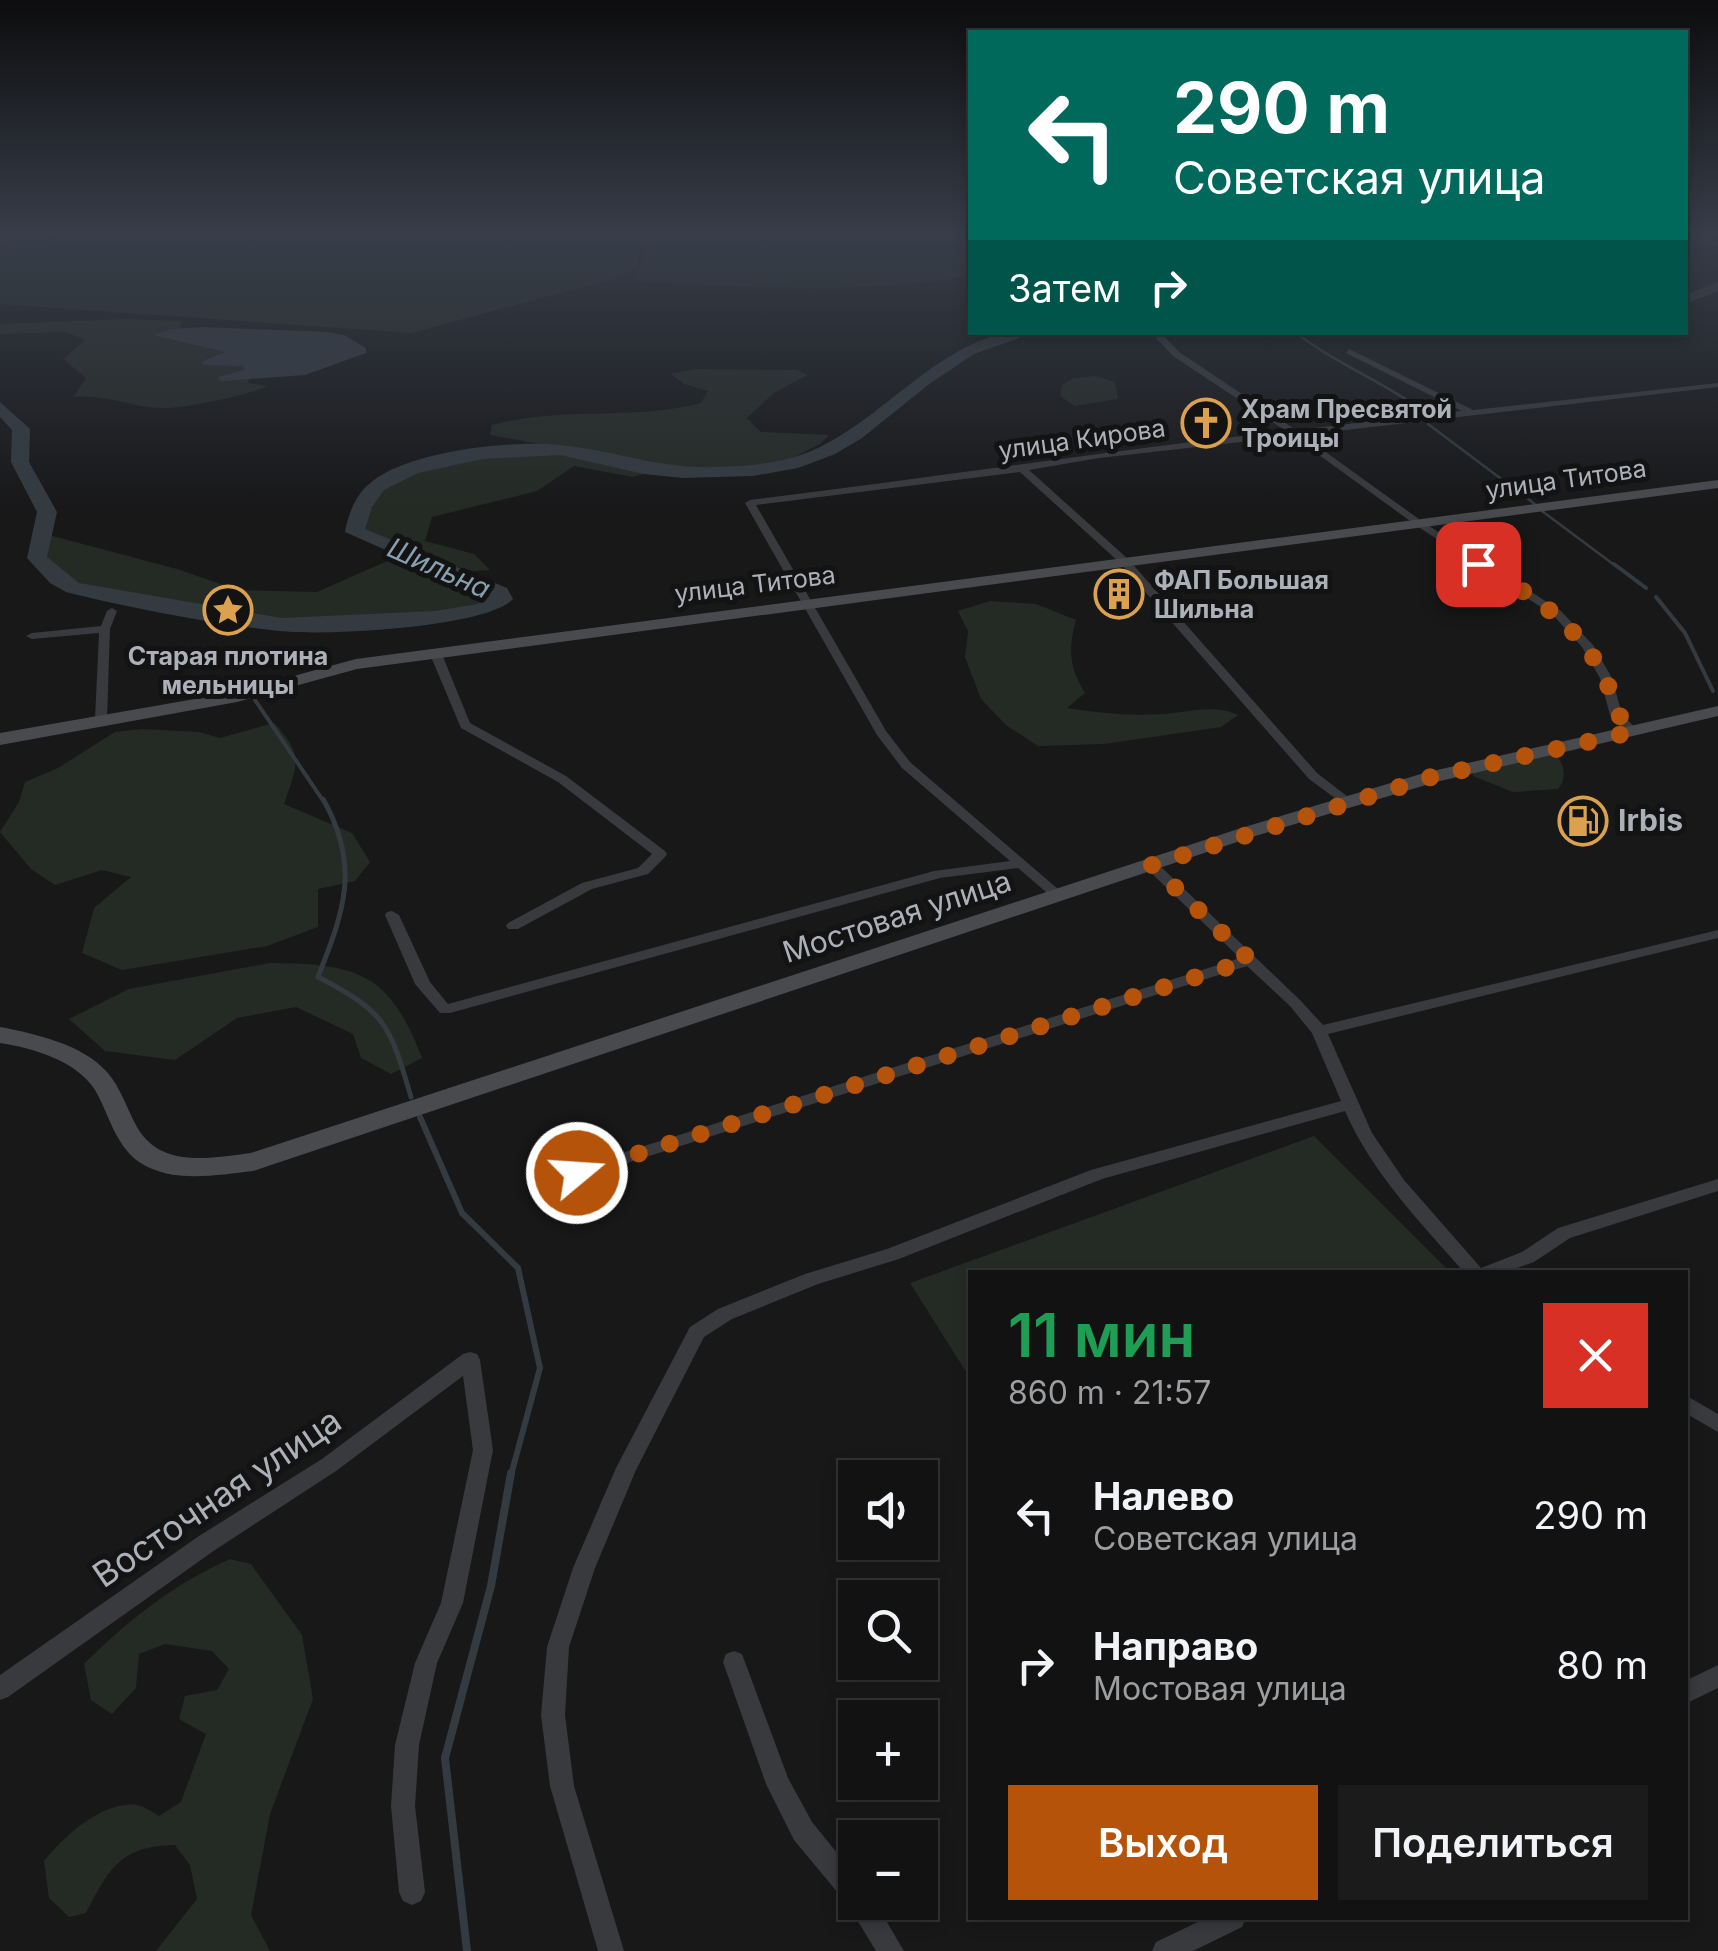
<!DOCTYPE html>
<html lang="ru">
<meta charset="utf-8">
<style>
body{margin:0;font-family:Inter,sans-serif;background:#1b1b1c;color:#f1f3f6;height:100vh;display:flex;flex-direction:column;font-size:38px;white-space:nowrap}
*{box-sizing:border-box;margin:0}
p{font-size:32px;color:#9c9ea0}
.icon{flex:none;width:55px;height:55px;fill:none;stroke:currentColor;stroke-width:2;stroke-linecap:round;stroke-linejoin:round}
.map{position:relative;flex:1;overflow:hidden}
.details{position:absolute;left:968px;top:1270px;width:720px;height:650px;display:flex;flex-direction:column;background:#121213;border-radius:0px;box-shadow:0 5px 15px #0003,0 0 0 2px #313233}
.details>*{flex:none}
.top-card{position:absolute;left:968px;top:30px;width:720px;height:305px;border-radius:0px;box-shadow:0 5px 15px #0003,0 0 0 2px #313233;background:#00695c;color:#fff;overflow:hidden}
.buttons{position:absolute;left:838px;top:1460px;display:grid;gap:20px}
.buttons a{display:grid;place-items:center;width:100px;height:100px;border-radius:0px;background:#121213;box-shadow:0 5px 15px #0003,0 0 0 2px #313233;font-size:50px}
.pin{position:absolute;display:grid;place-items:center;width:85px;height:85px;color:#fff;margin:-42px;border-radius:20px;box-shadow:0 5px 15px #0006}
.me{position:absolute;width:110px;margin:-55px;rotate:72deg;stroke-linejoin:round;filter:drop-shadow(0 0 8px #0008)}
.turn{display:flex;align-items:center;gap:35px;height:210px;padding:0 40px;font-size:45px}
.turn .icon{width:130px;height:130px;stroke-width:2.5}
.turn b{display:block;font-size:70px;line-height:85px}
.then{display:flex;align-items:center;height:95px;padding:0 40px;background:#0003;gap:20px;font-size:38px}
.round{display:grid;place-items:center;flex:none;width:105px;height:105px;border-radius:0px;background:#1b1b1c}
.head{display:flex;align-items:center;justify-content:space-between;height:170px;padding:0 40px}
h1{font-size:60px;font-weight:600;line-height:75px;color:#1e9e55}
.primary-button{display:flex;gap:20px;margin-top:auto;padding:20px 40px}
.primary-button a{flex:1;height:115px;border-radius:0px;background:#b45309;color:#fff;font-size:40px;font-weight:600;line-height:115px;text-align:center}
.primary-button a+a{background:#1b1b1c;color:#f1f3f6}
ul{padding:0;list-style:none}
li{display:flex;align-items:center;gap:30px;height:150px;padding:0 40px}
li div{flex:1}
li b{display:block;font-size:38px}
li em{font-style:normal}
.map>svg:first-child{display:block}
</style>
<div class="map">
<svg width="1718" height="1951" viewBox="0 0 1718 1951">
<rect width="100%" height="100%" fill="#181819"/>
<g fill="#242b25">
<path d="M103,234H611L601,240L619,234H970V275C860,296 746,287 635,281L646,249L640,248L637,267L621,277L411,333L0,304V245Z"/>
<path d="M129,319L181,321L180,336L226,348L251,367L248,383L267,386C254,394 184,408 167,408C135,409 106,394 73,397L86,378L63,359L85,340L66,332L0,334V324Z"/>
<path d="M694,369L797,370L807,375L774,393L747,418L761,432L829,435L820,444L772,468L716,472L666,468L633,477L574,466L537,491L432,517L425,541L474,554L490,570L474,571L417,558L500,592L502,599L483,609L436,618L282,625L73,588L57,579L37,558L45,534L177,569L238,590L317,592L403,554H392L355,523L364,493C432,456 483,446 560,448L490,435L492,425C560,406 632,421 701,403L708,391L684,384L671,374Z"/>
<path d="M1095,376L1115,382L1118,399L1075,406L1060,396L1062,385L1073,378Z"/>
<path d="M990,601L1036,604L1076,620C1068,650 1069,666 1085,693L1067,708C1098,713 1129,716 1161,714C1187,713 1213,703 1238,715L1221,727L1104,744L1038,746L1006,725L981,699L965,657L968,631L958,611Z"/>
<path d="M274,723C305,756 297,765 284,804L352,833L370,862L355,881L318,889V927L267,946L122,970L82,953L94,908L131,877L102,870L55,885L31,869L0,832L19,802L25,782L58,768L115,732L142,729L199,732L220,738Z"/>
<path d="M1554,753C1564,763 1568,778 1558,789L1513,792L1473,776V772Z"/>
<path d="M270,963C358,964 389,972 422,1058L391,1074L361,1058L353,1034L296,1007L237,1018L175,1060L105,1051L69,1019L129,989Z"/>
<path d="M1314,1136L1450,1272H970V1378L910,1283Z"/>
<path d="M230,1559L251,1564L302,1635L313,1699L270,1814L251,1915L270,1951H156L197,1899L190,1865L175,1845C120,1846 109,1869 86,1913L69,1917L49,1898L44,1861C64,1836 103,1800 138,1805C144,1806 154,1813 159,1816L181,1802L206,1734L179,1719L185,1696L217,1690L229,1669L212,1651L165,1644L139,1654L136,1688L112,1714L91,1700L84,1664C127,1621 175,1583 230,1559Z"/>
</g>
<path fill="#333b41" d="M202,327L326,332L344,335L366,348V353L305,375L221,381L218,377L244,370V366L203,365V361L225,352L154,335L171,329Z"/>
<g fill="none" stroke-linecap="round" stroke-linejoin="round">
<g stroke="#333b41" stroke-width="2.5">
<path d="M1295,332C1337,365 1387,383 1429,415"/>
<path d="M1428,424L1536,505"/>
<path d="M1542,511L1617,567"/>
</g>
<g stroke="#333b41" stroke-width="4">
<path d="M1614,564L1646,588"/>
<path d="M1656,597L1685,633L1713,691"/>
<path d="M255,700L324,802"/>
</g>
<path stroke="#333b41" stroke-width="5" d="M323,799C361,866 344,911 318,977C386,1012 390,1025 411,1097"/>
<path stroke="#333b41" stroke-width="6" d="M420,1117L462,1213L518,1268L540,1368L511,1475"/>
<path stroke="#333b41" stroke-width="8" d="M467,1951L445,1758L491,1586L511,1473"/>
<g fill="#333b41" fill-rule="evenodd">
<path d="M1718,282V291L1685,304V295Z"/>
<path d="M1007,332H1036L974,354L928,385L862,438L835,454L798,468L753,476L683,478L644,474L560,455L483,459L418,473L384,490L372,507L365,529L507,588L513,599C486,628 321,636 279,631C214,624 129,608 66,592L50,583L27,558L37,512L11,462L12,430L0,417V402L30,429L29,462L57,512L47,557L79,583L282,618L436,611L477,604L490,596L345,532C348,515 355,496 368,485C404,451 511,440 559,445C615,450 657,469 716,467C752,466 788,463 820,447C887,414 932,350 1007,332Z"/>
<path d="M1483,332H1599L1592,337H1490Z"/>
</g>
<g fill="#393a3e" fill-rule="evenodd">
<path d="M1685,234L1718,242V246L1685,236Z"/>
<path d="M1156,334H1162L1179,352L1296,430L1462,411L1346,353L1349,349L1473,410L1718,383V387L1302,435L1423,522L1561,611L1593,645L1612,678L1622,714L1636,729V735H1628L1610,715L1600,678L1582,647L1553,615L1417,526L1293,436L1099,458L1029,470L1128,559L1317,773L1352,800L1353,803L1352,806L1347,807L1309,779L1120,563L1020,472L756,505L886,731L910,762L1065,895L1058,899L1053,898L1018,868L940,878L450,1013H440L415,984L385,915L387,912L392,911L399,915L430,982L448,1004L934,871L1010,861L902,768L877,735L745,503L750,500C929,478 1107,451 1286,431L1173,356L1156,338Z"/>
<path d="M112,608L117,611L110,629L107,719L101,723L95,719L99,633L32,639L26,636L32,633L101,626L107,611Z"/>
<path d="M435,649L441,652L470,723L566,776L665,851L667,854L665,857L648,874L592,889L518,929H508L506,926L508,923L582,883L638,868L652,854L558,782L461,728L429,652Z"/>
<path d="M1151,861L1156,862L1300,1000L1323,1025L1718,930V938L1328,1034L1372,1133L1404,1180L1481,1268L1522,1252L1558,1228L1718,1179V1191L1570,1238L1534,1262L1506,1272H1464C1420,1222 1372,1173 1345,1111L1102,1179L899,1259L818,1284L732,1319L704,1337L636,1470L595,1568L569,1647L565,1715L574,1786L624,1951H598L550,1786L541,1715L547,1647L573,1568L616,1468L690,1327L718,1309L805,1274L887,1249L1091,1170L1341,1101L1312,1033L1290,1006L1247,966L583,1177H571L568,1173L571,1169L1240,958L1146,868L1144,865Z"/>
<path d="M470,1352L477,1354L480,1360L493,1450L463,1603L437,1663L419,1745L415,1806L425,1892L421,1901L412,1905L403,1901L399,1892L391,1806L395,1745L415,1663L441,1603L473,1450L463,1376L336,1471L215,1550L8,1697L0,1700V1675L199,1536L322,1459L463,1354Z"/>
<path d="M1685,1395L1718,1414V1432L1685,1413Z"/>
<path d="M734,1651L742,1654L788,1778L812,1822L855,1875V1902H875L904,1951H876L848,1905L794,1840L766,1784L723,1662L726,1654Z"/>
<path d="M1718,1665V1688L1685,1704V1681Z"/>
<path d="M1206,1918H1246L1242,1927L1193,1951H1152L1156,1942Z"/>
</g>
<g fill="#484a4e" fill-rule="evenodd">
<path d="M60,234L55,237L0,241V235Z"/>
<path d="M1718,480V488L357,669L237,702L0,745V733L235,692L356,659Z"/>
<path d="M1718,706V716L1436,782L1252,837L253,1171C216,1175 172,1184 139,1162C115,1145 109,1114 95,1090C76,1060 32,1048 0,1043V1027C36,1034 82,1044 107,1072C121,1088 127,1109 137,1127C161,1169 211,1158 251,1153L1238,829L1424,773Z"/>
</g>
</g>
<linearGradient id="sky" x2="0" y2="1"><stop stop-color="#0d0d0e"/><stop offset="0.46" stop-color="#373d49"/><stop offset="1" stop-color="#373d49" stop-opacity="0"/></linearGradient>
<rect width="1718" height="507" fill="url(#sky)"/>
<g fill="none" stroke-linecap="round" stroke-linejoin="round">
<path stroke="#b45309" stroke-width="18" stroke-dasharray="0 32.4" d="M577,1173L1250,960L1152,865L1431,777L1632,732C1609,707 1615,695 1601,670C1571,618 1528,593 1478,564"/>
</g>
<defs>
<g id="church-ring" transform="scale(2.5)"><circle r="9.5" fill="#131314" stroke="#dca14e" stroke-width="1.5"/><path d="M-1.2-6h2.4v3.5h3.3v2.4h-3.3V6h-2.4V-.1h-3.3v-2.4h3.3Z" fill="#dca14e"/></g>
<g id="building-ring" transform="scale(2.5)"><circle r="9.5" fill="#131314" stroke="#dca14e" stroke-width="1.5"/><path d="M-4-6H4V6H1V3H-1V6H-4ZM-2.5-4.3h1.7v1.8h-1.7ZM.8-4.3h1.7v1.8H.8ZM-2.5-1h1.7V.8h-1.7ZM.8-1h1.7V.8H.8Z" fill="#dca14e"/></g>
<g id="sight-ring" transform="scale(2.5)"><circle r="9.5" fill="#131314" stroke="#dca14e" stroke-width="1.5"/><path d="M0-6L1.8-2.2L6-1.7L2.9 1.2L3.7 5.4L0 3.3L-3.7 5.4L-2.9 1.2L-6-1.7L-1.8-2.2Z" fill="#dca14e"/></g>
<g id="fuel-ring" transform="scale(2.5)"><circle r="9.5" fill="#131314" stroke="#dca14e" stroke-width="1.5"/><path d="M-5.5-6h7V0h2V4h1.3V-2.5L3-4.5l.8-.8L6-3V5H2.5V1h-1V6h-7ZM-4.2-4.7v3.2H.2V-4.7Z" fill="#dca14e"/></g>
</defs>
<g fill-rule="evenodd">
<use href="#church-ring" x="1206" y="423"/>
<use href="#building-ring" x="1119" y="594"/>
<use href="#sight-ring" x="228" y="610"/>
<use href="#fuel-ring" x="1583" y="821"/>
</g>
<g text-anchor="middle" stroke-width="10" stroke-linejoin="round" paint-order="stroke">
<g font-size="25" font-weight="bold" fill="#acb0b8" stroke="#131314" text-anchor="start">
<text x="1241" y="418">Храм Пресвятой<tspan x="1241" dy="29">Троицы</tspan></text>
<text x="1154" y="589">ФАП Большая<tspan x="1154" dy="29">Шильна</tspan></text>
<text x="228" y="665" text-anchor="middle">Старая плотина<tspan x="228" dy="29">мельницы</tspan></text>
</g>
<g font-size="25" fill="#acb0b8" stroke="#131314">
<text transform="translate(1082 439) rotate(-8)" y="9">улица Кирова</text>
<text transform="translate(1566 479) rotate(-8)" y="9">улица Титова</text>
<text transform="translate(755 584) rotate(-7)" y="9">улица Титова</text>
</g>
<g font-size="28" font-style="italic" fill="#879fae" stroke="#131314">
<text transform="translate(439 568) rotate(24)" y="10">Шильна</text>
</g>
<g font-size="30" font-weight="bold" fill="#acb0b8" stroke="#131314" text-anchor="start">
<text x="1618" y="831">Irbis</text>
</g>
<g font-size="30" fill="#acb0b8" stroke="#131314">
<text transform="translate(897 917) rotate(-18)" y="10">Мостовая улица</text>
</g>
<g font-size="35" fill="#acb0b8" stroke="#131314">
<text transform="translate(217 1498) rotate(-34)" y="12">Восточная улица</text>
</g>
</g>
</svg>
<div class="buttons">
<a><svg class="icon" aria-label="sound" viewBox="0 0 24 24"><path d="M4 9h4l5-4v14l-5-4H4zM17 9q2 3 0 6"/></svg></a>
<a><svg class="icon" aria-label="search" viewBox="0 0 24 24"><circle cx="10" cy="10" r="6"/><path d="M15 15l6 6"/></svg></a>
<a>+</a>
<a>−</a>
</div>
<div class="pin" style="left:1478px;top:564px;background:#d93025"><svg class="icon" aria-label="arrive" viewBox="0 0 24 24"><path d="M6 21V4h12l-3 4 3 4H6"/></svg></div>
<svg class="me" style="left:577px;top:1173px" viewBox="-20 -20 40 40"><circle r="17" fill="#b45309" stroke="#fff" stroke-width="3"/><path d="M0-11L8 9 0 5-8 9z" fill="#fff"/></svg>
<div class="top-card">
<div class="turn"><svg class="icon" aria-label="left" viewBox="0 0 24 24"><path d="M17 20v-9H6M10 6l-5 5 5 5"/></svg><div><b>290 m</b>Советская улица</div></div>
<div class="then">Затем<svg class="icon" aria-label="right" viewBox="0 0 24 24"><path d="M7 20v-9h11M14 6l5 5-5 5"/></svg></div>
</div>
<section class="details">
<div class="head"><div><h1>11 мин</h1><p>860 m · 21:57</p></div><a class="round" style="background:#d93025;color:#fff"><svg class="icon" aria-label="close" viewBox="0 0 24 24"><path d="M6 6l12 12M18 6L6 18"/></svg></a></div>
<ul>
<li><svg class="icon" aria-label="left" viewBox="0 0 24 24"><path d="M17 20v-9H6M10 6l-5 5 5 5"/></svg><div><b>Налево</b><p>Советская улица</p></div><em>290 m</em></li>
<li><svg class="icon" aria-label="right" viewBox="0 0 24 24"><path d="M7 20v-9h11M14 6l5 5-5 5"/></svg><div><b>Направо</b><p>Мостовая улица</p></div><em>80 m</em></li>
</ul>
<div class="primary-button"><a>Выход</a><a>Поделиться</a></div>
</section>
</div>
